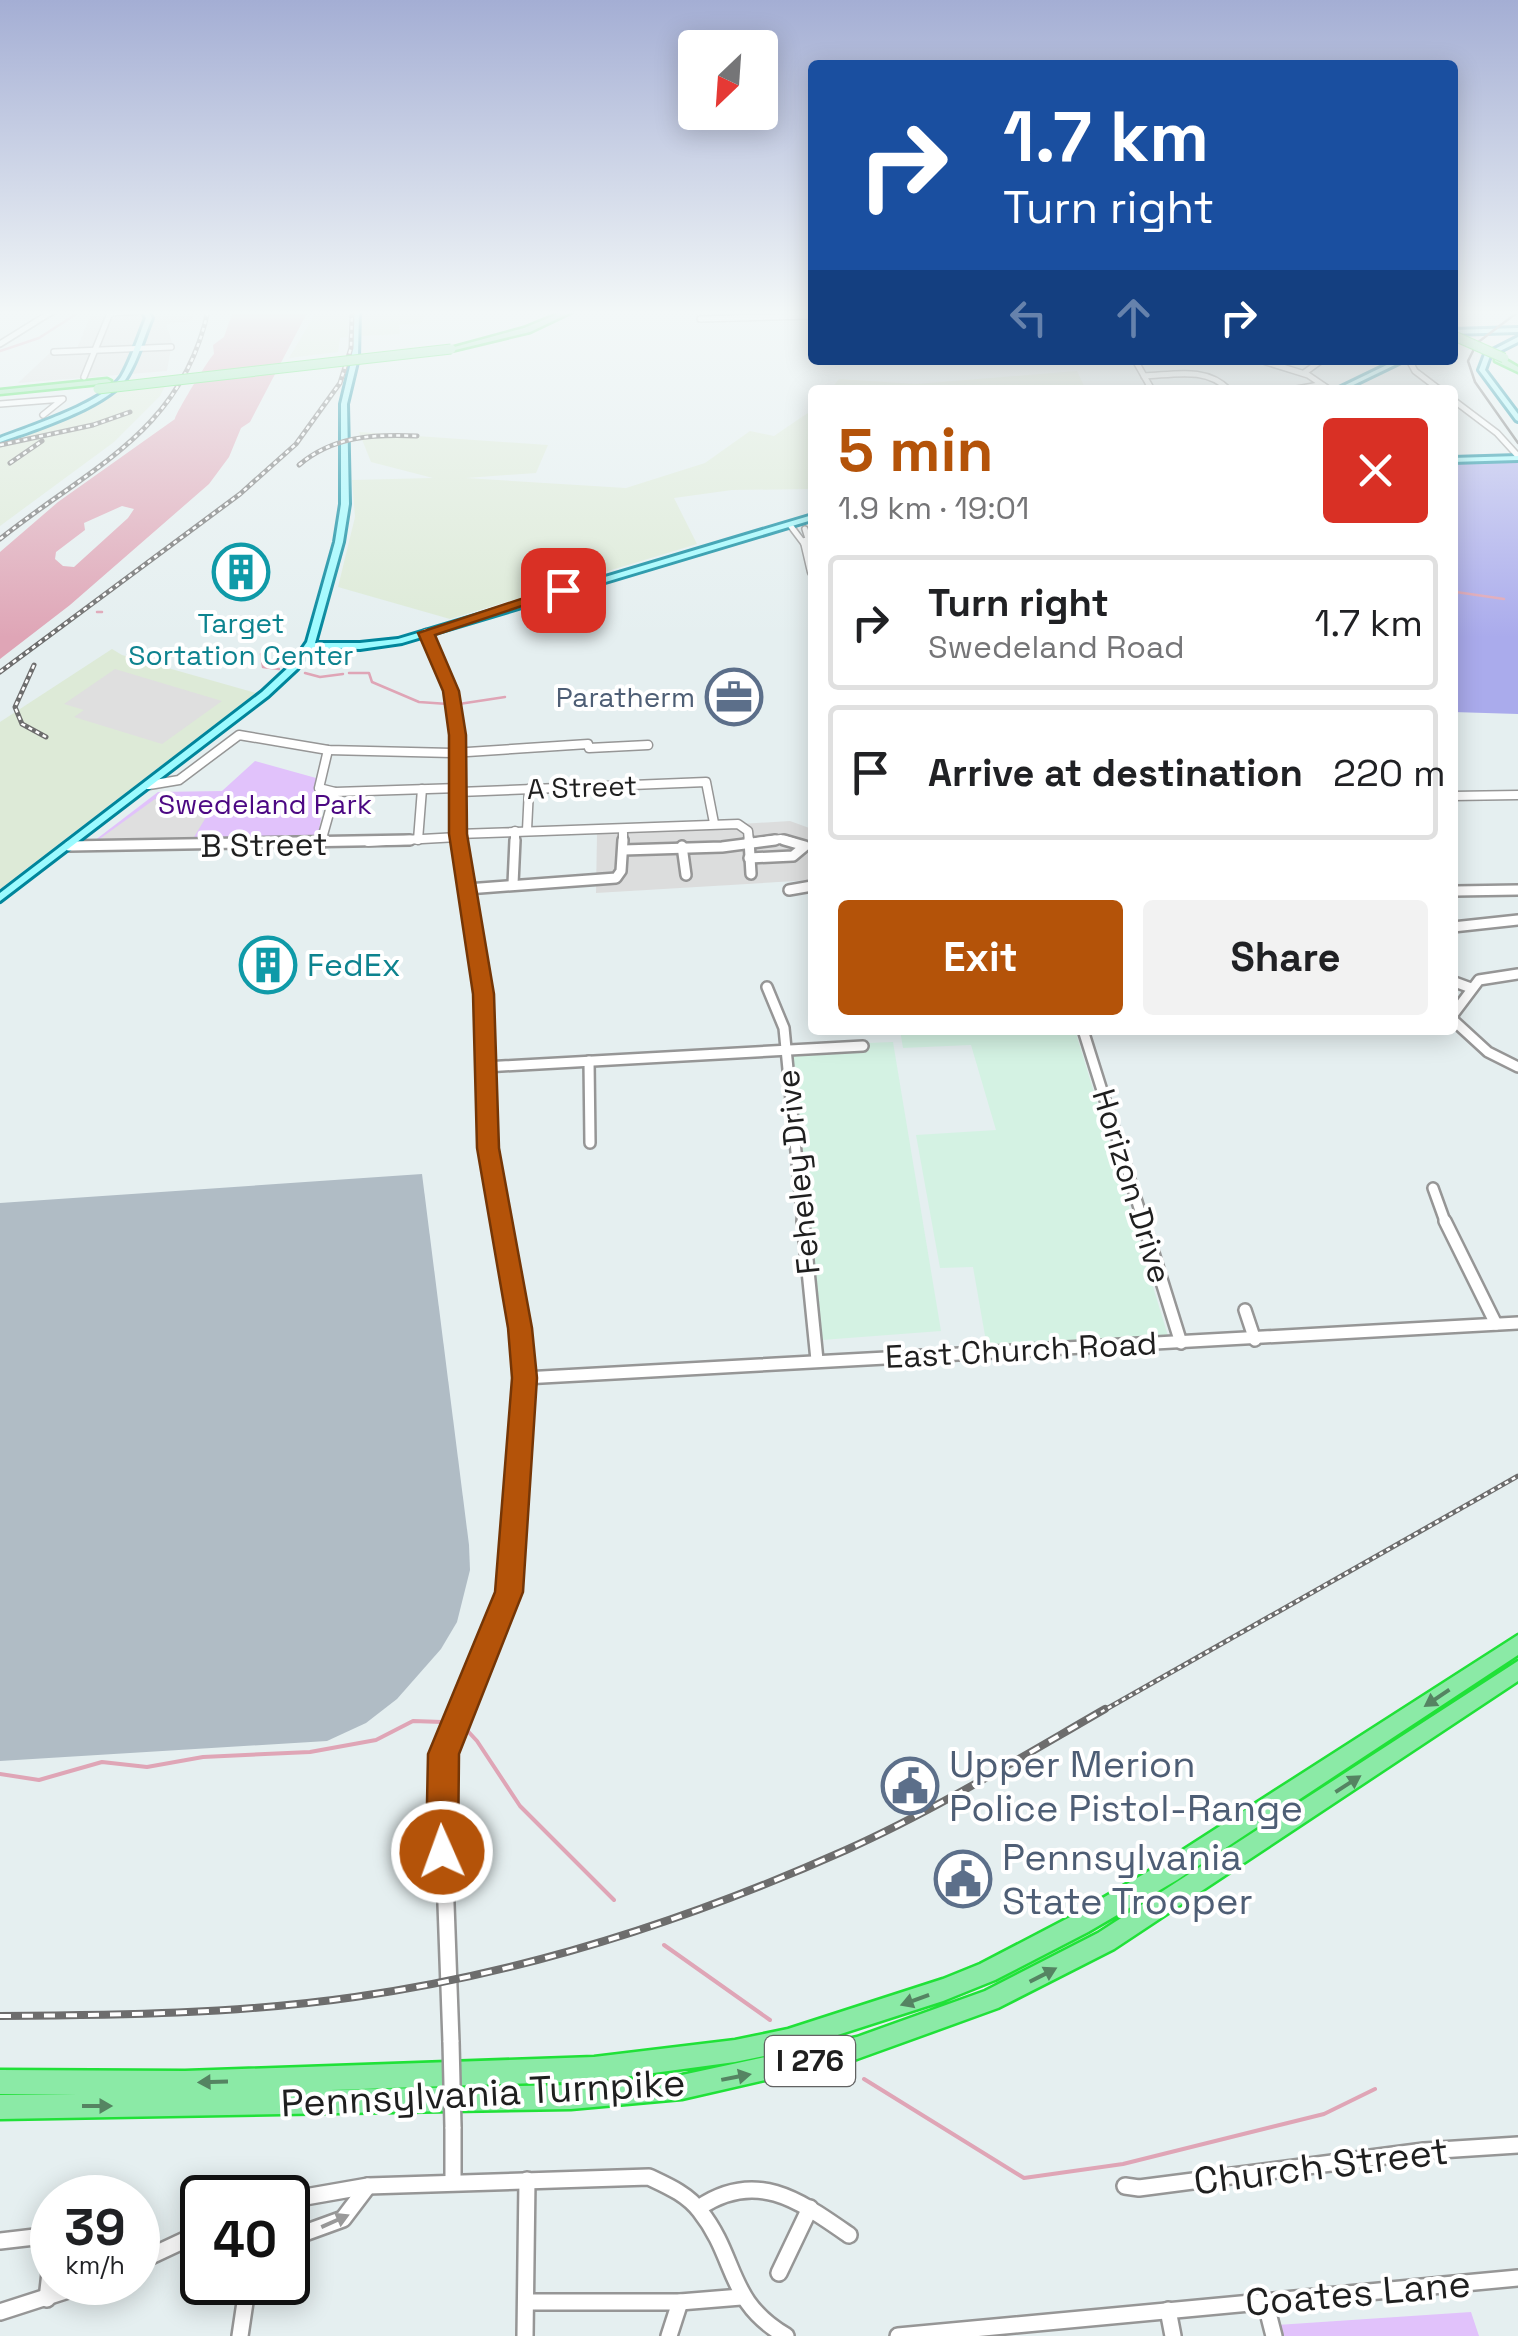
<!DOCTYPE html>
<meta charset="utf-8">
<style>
body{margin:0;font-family:"Space Grotesk",sans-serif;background:#f2f2f2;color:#202124;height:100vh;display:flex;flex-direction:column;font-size:38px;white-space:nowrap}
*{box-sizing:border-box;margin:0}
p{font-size:32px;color:#757577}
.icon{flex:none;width:55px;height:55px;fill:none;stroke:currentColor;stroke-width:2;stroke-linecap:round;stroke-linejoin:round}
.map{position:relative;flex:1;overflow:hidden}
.sheet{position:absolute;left:808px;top:385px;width:650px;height:650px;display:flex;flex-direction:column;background:#fff;border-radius:10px;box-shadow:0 5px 25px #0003}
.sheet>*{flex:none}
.top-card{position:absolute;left:808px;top:60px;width:650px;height:305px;border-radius:10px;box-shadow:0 5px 25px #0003;background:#1a4fa0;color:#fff;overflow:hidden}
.needle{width:65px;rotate:205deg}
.buttons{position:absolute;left:678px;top:30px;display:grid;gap:20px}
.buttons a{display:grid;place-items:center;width:100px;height:100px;border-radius:10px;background:#fff;box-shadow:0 5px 25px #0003;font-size:50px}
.speed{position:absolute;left:30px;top:2175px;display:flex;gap:20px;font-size:50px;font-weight:700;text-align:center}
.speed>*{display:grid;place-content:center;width:130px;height:130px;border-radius:50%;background:#fff;box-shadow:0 5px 25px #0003;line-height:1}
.speed small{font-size:25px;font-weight:400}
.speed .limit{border:5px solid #111;border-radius:15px;background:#fff;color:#111}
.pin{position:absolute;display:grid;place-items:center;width:85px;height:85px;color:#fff;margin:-42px;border-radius:20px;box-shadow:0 5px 15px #0006}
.me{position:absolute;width:110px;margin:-55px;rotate:358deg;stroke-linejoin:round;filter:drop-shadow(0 0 8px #0008)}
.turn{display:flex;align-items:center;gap:35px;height:210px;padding:0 30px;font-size:45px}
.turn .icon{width:130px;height:130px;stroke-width:2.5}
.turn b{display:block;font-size:70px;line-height:85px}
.lanes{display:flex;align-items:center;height:95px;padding:0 30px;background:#0003;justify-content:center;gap:50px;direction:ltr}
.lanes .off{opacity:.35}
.round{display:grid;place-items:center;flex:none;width:105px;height:105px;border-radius:10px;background:#f2f2f2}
.headline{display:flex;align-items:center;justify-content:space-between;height:170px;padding:0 30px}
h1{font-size:60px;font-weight:800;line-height:75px;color:#b45309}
.action{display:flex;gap:20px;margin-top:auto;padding:20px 30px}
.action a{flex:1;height:115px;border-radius:10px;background:#b45309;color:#fff;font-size:40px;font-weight:800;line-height:115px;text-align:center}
.action a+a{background:#f2f2f2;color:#202124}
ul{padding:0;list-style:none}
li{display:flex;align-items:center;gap:30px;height:135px;margin:0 20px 15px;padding:0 10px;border:5px solid #e0e0e0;border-radius:10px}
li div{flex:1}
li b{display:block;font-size:38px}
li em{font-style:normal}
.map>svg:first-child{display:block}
</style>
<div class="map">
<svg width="1518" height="2336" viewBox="0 0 1518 2336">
<rect width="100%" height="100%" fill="#e5eff0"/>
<g fill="#dcdddd">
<path d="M138,311L150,320L148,311H193L192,321L166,324L172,343L167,371L18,383L52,351L77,348L92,312Z"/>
<path d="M790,821L812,829V880L596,893L597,833Z"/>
</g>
<g fill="#d4f2e3">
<path d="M900,1030H1075L1168,1336L987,1347L973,1267L940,1268L916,1135L996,1130L971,1045L903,1048Z"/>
<path d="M893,1042L941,1331L822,1340L792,1046Z"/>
</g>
<g fill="#ddead7">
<path d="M317,311H348V337L340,338L338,352L289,358Z"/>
<path d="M359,311H428L421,323L399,325L400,334L359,336Z"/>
<path d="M1077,371L1086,390H830L839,379L916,384Z"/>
<path d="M165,386L160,396L114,442L0,526V442L107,394Z"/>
<path d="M812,410V489L732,490L674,498L697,544L450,619L338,587L355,517L352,480L433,478L371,462L359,432L548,445L536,473L466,478L626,488L705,463L750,431L774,436Z"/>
<path d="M112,649L122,655L256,693L0,889V722Z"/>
</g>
<path fill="#b0bcc5" d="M422,1174L469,1545L470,1570L457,1622L441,1649L397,1699L366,1723L327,1741L0,1761V1203Z"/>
<path fill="#aaabec" d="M1518,459V714L1453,712V461Z"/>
<g fill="#e1c2fb">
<path d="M255,761L316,778L314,789L325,796L317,841L90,844L158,792L222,791Z"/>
<path d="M1471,2312L1479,2336H1281L1277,2325Z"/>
</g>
<g fill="#dfdfdf">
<path d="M115,669L222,701L162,744L74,717L84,710L64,704Z"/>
<path d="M155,799L205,803L203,808L211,809L191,842L94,843Z"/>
</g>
<path fill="#dfa5b6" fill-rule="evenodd" d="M233,311H308L250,422L241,428L229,457L209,484L70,605L0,659V552L58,502L175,419C176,413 209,358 214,354L213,345L224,337ZM122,506L134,509L128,518L74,567L63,566L55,559L56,552L85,530L84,523Z"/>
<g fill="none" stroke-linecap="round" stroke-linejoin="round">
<g stroke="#dfa5b6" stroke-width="2.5">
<path d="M0,351L39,338L81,311"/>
<path d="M1456,592L1504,599"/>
<path d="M97,612H102"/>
<path d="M261,654L263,667L279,669"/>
<path d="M305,673L320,677L343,674"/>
<path d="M349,673H369L372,682L419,702L448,704"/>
<path d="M459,704L505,697"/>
</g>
<g stroke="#dfa5b6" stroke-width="4">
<path d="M464,1727L477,1741L520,1806L614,1900"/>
<path d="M0,1774L39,1780L102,1762L147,1767L203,1757L310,1752L376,1740L413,1721L442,1722"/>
<path d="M664,1945L770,2020"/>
<path d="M864,2079L1024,2178L1123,2164L1324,2114L1375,2089"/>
</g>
<g stroke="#969696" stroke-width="8">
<g id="minor-far4">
<path d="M700,319L812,316"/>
<path d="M0,344L53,311"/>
<path d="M54,352L171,347"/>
<path d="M970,360H1039"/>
<path d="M1135,360L1152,390"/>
<path d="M1409,360L1415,371L1440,390"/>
<path d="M1266,362L1308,375L1330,390"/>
<path d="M1304,373L1322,360"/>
<path d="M1144,376C1173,375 1206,366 1229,390"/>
<path d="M84,377L110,313L145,311"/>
<path d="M1291,390L1319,385"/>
<path d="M1452,399L1497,433L1518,456"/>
<path d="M0,404L63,399L43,415"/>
<path d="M790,525L805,545"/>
<path d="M805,529L810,545"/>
</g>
</g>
<g stroke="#969696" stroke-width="11">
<g id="minor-far3">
<path d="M805,542L812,572"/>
<path d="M809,542L812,551"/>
<path d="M426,633L451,691L458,735L459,842"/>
<path d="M149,785L179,780L239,735L328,750L452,753L588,744L589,748L648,745"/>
<path d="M335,792L459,788"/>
<path d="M459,792L706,782L714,823"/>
<path d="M1452,796L1518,795"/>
<path d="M527,830L529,789"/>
<path d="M458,834L738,824L748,831L749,842"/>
<path d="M418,840L422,789"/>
<path d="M321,842L335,792L319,788L328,750"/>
<path d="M368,842L458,837"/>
<path d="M515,842V831"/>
<path d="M623,842V833"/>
<path d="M756,842L781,839L792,842"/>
</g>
</g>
<g stroke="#969696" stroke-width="14">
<g id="minor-far2">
<path d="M459,840L484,995L488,1148L501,1224"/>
<path d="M749,840L751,874"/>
<path d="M321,844L322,840"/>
<path d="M69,846L410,840"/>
<path d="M682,846L686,875"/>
<path d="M623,850L722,847L775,840"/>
<path d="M749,858L793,856L805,846L784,840"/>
<path d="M513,884L515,840"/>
<path d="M467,889L616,878L621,871L623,840"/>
<path d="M789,890L812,886"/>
<path d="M1455,891L1518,890"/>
<path d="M1453,927L1518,920"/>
<path d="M1452,981L1471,988"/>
<path d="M767,987L784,1028L803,1224"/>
<path d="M1452,1016L1479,980L1518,974"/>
<path d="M1452,1019L1488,1052L1518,1067"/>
<path d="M1083,1030L1144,1224"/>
<path d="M589,1061L590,1143"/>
<path d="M485,1067L863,1046"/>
<path d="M1433,1188L1446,1224"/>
</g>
</g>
<g stroke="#969696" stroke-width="16">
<g id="minor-far1">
<path d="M803,1221L817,1360"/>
<path d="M1143,1221L1181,1343"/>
<path d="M1445,1221L1496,1324"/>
<path d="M1245,1310L1255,1340"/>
<path d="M524,1378L1518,1323"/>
<path d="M458,1712L509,1592L524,1378L520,1328L501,1221"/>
</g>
</g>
<g stroke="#969696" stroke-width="20">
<g id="minor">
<path d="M451,2042L441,1766L459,1709"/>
<path d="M453,2127V2182"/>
<path d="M1125,2186L1139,2188L1424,2151L1518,2145"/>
<path d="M288,2200L368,2186L649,2177C668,2186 687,2194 700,2211C738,2259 726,2301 786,2336"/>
<path d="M700,2207C757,2169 800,2201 849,2235"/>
<path d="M288,2239L343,2219L368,2186"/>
<path d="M0,2241L52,2235"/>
<path d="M138,2262L202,2232"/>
<path d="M779,2273L810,2208"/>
<path d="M47,2299L52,2255"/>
<path d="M1265,2301L1274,2336"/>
<path d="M526,2302H680L741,2297"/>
<path d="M1168,2310L1173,2336"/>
<path d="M0,2312L93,2282"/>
<path d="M240,2336L248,2282"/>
<path d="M525,2336L527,2180"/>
<path d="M669,2336L680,2302"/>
<path d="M898,2336L1518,2278"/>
</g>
</g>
<g stroke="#00859b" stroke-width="6">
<g id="major">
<path d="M142,311H148L152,318C144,337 138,360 127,377C110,406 32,431 0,442V438C30,426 103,403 121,377C130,363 139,335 146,318Z"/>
<path d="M353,311H359L358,358L347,404L349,504L343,542L315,643H360L398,639L809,516H812V520L402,643L360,649L311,648L297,669L268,696L0,901V893L262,692L291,665L307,642L335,542L341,504V404L352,358Z"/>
<path d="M1518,328V332L1452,334V330Z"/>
<path d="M1518,337V342L1490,356L1485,370L1518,414V421L1516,420L1479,370L1485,354Z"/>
<path d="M1397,360H1405L1343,390H1335Z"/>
<path d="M1518,456V460L1452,462V458Z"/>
</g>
</g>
<g stroke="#20e138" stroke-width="5">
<g id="highway">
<path d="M565,311H574L530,332L451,351L447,349L524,328Z"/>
<path d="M1495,357H1501L1518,367V372L1495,361Z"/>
<path d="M107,379L111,381L110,383L0,394V390Z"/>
<path d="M1518,1635V1655L1177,1880L1088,1932L995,1980L943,2001L788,2051L735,2062L594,2081L331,2090L571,2085L682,2075L857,2037L985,1991L1098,1933L1518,1661V1681L1114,1949L998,2008L857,2059L682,2099L571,2109L0,2119V2095L77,2094H0V2070L185,2071L594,2057L735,2040L788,2029L943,1979L980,1964L1072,1916L1161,1864Z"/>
</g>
</g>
<use href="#minor-far4" stroke="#fff" stroke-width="5"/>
<use href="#minor-far3" stroke="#fff" stroke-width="8"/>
<use href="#minor-far2" stroke="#fff" stroke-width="9"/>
<use href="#minor-far1" stroke="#fff" stroke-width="11"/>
<use href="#minor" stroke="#fff" stroke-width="15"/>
<use href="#major" fill="#9cfbff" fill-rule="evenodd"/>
<use href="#highway" fill="#8beaa6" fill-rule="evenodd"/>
<path stroke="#6d6d6d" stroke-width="2.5" d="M1518,312L1477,343L1468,361L1475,382L1518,443"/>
<g stroke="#6d6d6d" stroke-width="5">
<g id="rail-far1">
<path d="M0,445L93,425L130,412"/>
<path d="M10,463L42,441"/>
<path d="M299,465C333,436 374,434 417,436"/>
<path d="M0,539C90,467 181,433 208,311"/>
<path d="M34,665L15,707L22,724L46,737"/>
<path d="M0,672L240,494L296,444L340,383L351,348L352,311"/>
<path d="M1101,1712L1518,1476"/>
</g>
</g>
<g stroke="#6d6d6d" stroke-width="8">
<path id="rail" d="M0,2016C118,2015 237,2014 355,1997C525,1973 689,1920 846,1850C935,1810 1020,1758 1105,1709"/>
</g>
<use href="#rail-far1" stroke="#fff" stroke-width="2.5" stroke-dasharray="4" stroke-linecap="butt"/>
<use href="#rail" stroke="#fff" stroke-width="4" stroke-dasharray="11" stroke-linecap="butt"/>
<g stroke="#969696" stroke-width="20" stroke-linecap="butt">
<path id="minor-bridge" d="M451,2042L453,2127"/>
</g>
<g stroke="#20e138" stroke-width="11" stroke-linecap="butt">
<g id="highway-bridge">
<path d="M1452,335L1504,358"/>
<path d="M98,389L451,349"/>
</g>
</g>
<use href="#minor-bridge" stroke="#fff" stroke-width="15"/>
<use href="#highway-bridge" stroke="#8beaa6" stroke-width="9"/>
</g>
<defs><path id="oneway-solid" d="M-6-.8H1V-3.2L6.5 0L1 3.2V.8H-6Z" transform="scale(2.5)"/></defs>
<g fill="#558462">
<use href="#oneway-solid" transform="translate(1437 1698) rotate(146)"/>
<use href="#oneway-solid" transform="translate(1348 1784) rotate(-33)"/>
<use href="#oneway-solid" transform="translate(1043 1975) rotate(-27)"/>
<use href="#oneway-solid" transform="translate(915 2000) rotate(160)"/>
<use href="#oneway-solid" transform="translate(736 2077) rotate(-11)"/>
<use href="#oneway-solid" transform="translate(213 2082) rotate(178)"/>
<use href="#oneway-solid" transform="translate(97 2106)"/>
</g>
<use fill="#9a9a9a" href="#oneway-solid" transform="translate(335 2221) rotate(-24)"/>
<linearGradient id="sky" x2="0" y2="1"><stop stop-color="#a4aed4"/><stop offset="0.49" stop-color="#f3f8f8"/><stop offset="1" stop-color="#f3f8f8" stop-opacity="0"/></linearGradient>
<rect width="1518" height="638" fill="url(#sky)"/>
<path fill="#b45309" stroke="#753606" stroke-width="2.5" d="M557,587L570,590L435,635L459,691L466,735L467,834L494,994L499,1148L532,1328L537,1378L523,1592L459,1754L458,1852L453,1864L442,1868L431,1864L426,1852L428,1754L495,1592L512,1378L508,1328L477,1148L473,994L449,834V735L443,691L418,633Z"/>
<defs>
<g id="building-ring" transform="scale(2.875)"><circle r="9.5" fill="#fff" stroke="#0f9aa8" stroke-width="1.5"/><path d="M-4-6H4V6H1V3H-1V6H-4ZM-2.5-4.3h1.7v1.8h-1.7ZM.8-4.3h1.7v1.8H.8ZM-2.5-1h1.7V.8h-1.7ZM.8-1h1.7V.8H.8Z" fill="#0f9aa8"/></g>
<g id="office-ring" transform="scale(2.875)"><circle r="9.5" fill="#fff" stroke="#5c6f8a" stroke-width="1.5"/><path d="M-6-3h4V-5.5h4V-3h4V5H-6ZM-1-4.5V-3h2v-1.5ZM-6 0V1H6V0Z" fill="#5c6f8a"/></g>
<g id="civic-ring" transform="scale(2.875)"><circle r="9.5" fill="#fff" stroke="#5c6f8a" stroke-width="1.5"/><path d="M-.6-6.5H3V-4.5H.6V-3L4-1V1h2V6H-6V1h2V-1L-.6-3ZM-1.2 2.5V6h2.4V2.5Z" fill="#5c6f8a"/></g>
</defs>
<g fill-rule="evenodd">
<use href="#building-ring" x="241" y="572"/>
<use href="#office-ring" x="734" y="697"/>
<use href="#building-ring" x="268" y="965"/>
<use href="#civic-ring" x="910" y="1786"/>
<use href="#civic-ring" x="963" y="1879"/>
</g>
<g text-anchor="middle" stroke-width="8" stroke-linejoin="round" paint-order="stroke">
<g font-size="28" fill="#0d838f" stroke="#fff">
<text x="241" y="633">Target<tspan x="241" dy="32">Sortation Center</tspan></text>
</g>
<g font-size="28" fill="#4e5e75" stroke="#fff" text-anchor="end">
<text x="695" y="707">Paratherm</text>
</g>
<g font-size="28" fill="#1f1f1f" stroke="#fff">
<text transform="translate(582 787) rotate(-2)" y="10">A Street</text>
</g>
<g font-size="28" fill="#4c0883" stroke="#fff">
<text x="265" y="814">Swedeland Park</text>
</g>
<rect fill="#fff" stroke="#626262" stroke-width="2.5" x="765" y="2036" width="90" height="50" rx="8"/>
<g font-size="30" font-weight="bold" fill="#1f1f1f">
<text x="810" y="2071">I 276</text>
</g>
<g font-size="32" fill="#1f1f1f" stroke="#fff">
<text transform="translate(264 845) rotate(-1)" y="11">B Street</text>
<text transform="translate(798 1172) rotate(-96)" y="11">Feheley Drive</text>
<text transform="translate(1132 1186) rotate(73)" y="11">Horizon Drive</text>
<text transform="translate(1021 1350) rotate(-3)" y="11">East Church Road</text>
</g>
<g font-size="32" fill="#0d838f" stroke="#fff" text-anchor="start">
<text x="307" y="976">FedEx</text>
</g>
<g font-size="38" fill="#4e5e75" stroke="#fff" text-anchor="start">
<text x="949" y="1777">Upper Merion<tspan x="949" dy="44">Police Pistol-Range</tspan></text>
<text x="1002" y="1870">Pennsylvania<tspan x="1002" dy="44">State Trooper</tspan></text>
</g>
<g font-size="38" fill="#1f1f1f" stroke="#fff">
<text transform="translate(483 2093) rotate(-3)" y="13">Pennsylvania Turnpike</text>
<text transform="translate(1321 2166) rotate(-7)" y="13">Church Street</text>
<text transform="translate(1358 2293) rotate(-5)" y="13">Coates Lane</text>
</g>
</g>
</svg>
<div class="buttons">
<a><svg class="needle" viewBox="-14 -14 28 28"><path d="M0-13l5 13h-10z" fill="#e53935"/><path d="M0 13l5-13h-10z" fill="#757577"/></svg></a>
</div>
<div class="speed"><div>39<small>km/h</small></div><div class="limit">40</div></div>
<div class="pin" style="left:563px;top:590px;background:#d93025"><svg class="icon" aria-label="arrive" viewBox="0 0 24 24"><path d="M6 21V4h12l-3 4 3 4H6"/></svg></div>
<svg class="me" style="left:442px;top:1852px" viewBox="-20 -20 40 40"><circle r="17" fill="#b45309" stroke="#fff" stroke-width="3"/><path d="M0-11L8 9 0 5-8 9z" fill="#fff"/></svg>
<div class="top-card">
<div class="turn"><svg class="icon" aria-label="right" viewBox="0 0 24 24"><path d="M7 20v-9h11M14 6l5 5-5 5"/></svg><div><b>1.7 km</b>Turn right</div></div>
<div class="lanes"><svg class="icon off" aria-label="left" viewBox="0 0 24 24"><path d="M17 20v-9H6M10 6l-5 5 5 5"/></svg><svg class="icon off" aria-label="ahead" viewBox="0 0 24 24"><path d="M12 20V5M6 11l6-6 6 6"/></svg><svg class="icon" aria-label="right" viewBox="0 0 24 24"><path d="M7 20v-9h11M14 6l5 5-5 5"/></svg></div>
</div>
<section class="sheet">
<div class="headline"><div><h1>5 min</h1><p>1.9 km · 19:01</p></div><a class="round" style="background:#d93025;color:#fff"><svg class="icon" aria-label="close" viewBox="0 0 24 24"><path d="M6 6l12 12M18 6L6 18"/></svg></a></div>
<ul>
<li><svg class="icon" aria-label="right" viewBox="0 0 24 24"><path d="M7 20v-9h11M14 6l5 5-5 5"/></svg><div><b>Turn right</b><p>Swedeland Road</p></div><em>1.7 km</em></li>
<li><svg class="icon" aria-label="arrive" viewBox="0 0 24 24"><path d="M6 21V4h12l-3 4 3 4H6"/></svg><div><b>Arrive at destination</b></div><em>220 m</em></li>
</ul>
<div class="action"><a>Exit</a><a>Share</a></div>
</section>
</div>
